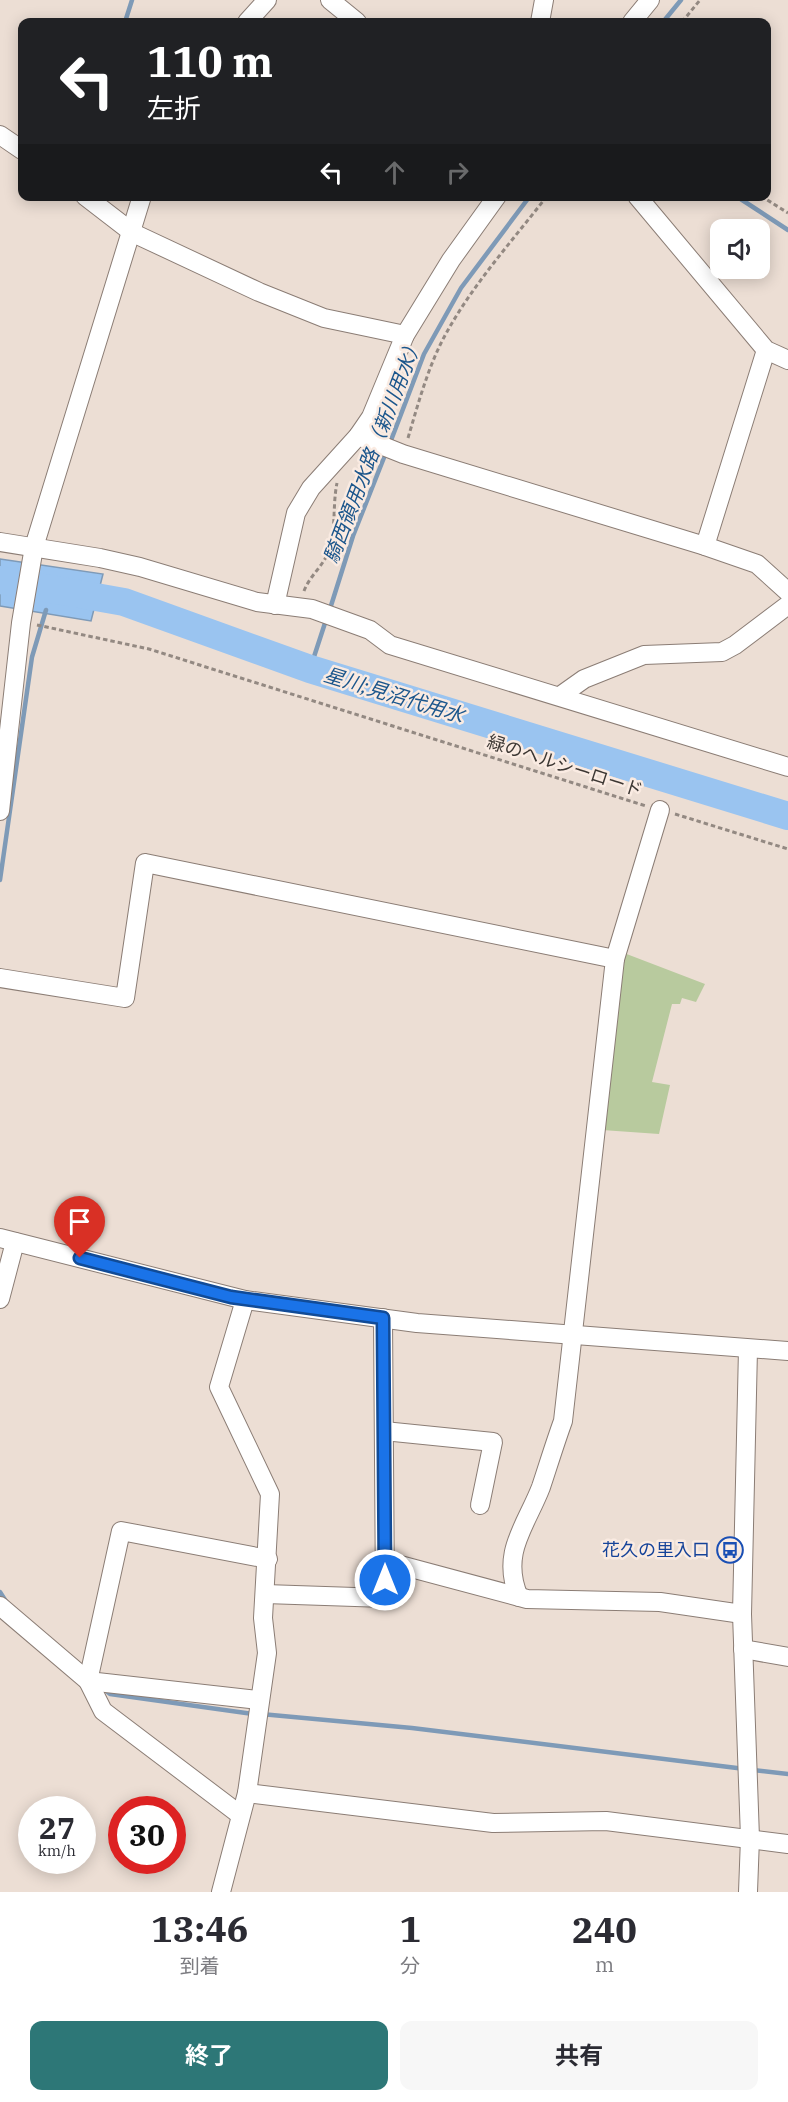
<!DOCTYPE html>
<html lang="ja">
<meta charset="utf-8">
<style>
body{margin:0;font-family:"IBM Plex Serif","Noto Sans JP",serif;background:#f7f7f7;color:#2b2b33;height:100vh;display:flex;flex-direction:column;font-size:22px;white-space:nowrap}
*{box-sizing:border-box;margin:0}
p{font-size:20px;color:#7c7c81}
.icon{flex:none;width:33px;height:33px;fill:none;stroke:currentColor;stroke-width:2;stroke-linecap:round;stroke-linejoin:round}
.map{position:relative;height:1892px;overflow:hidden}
.details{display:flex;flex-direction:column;background:#fff;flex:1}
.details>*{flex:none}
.guide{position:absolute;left:18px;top:18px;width:753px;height:183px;border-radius:12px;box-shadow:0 3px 15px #0003;background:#202124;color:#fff;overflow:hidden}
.tools{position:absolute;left:710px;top:219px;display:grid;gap:12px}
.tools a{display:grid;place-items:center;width:60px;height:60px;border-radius:12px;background:#fff;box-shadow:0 3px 15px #0003;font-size:30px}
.speed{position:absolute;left:18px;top:1796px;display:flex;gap:12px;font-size:30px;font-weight:700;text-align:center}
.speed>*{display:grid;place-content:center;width:78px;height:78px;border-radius:50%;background:#fff;box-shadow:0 3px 15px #0003;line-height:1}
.speed small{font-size:15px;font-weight:400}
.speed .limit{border:9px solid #d22;background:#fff;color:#111}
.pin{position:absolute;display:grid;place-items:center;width:51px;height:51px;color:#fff;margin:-62px -26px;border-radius:50% 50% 50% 0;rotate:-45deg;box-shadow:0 0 6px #0007}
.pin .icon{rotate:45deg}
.me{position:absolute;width:66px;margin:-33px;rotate:0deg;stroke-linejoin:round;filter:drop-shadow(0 0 4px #0008)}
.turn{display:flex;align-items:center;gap:21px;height:126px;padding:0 30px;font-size:27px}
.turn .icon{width:78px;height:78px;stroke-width:2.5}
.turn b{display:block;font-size:42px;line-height:51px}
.lanes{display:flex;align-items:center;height:57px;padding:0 30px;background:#0003;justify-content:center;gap:30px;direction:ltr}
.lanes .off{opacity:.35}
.eta{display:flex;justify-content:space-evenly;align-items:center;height:102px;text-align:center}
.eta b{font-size:36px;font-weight:700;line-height:42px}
.button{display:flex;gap:12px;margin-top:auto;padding:12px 30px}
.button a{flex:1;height:69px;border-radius:12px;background:#2d7777;color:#fff;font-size:24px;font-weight:700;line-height:69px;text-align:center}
.button a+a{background:#f7f7f7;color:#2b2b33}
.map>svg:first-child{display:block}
</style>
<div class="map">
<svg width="788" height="1892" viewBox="0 0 788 1892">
<rect width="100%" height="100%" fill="#ecded4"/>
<path fill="#b8ca9e" d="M624,953L705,984L696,1002L682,998L680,1004H672L652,1082L670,1085L659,1134L602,1130Z"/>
<path fill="#9ac4f0" stroke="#7e9ab7" stroke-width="1.5" d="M0,559L103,574L91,621L0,606Z"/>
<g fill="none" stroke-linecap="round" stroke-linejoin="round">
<g stroke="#7e9ab7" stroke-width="4.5">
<path d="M125,22L132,0"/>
<path d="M663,22L681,0"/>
<path d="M736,196L788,230"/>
<path d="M390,443L424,354L461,288L530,196"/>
<path d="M329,612L353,536L387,450"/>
<path d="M310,669L326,620"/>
<path d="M0,880L32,657L46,610"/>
<path d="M0,1592L7,1603"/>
<path d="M105,1690L110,1694L253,1714"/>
<path d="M261,1714L412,1728L745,1769"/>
<path d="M753,1770L788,1774"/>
</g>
<path stroke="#9ac4f0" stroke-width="28" d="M0,580L124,602L310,669L788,816"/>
<g stroke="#8b7d75" stroke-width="20">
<g id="minor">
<path d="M330,0L357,22"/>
<path d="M247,22L267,0"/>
<path d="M540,22L544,0"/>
<path d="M632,22L650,0"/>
<path d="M0,135L22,150"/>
<path d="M85,196L133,233L259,292L324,318L405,335"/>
<path d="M637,196L766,350L788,360"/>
<path d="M358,436L403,454L705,546L757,564L788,592"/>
<path d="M0,542L100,558L140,567L257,602L312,609L370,630L390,645L788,767"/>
<path d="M705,546L766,350"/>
<path d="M275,605L296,513L311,488L358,436L371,417L405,335L451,260L497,196"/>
<path d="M560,696L584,679L644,655L722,652L735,645L788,605"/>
<path d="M0,811L21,623L34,547L142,196"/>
<path d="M615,959L660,810"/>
<path d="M0,978L125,998L145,863L615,959L563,1421C555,1443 548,1466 541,1487C526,1526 500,1553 519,1597"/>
<path d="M0,1238L245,1300L417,1323L788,1351"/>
<path d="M0,1299L15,1242"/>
<path d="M748,1349L742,1614L750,1838L748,1892"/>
<path d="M384,1431L493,1442L480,1505"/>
<path d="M385,1561L527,1599L660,1602L742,1614"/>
<path d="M265,1594L385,1598L383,1318"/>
<path d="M0,1606L88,1681L258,1700"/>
<path d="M743,1649L788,1657"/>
<path d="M247,1793L493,1823L606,1821L788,1844"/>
<path d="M239,1814L103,1711L88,1681L121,1531L268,1559"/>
<path d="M221,1892L247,1793L267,1653L263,1618L270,1494L219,1387L245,1300"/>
</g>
</g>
<g stroke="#938982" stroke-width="3" stroke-dasharray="4.5 3" stroke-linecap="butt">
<path d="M682,22L700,0"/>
<path d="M761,196L788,213"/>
<path d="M408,438C419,401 429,363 448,330C475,282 513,240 547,196"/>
<path d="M304,591C309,577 321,568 327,555C337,532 332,507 337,483"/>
<path d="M37,625L149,649L646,806"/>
<path d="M675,814L788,849"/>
</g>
<use href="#minor" stroke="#fff" stroke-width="18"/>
</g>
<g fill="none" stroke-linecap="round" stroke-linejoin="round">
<g stroke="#114b97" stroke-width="15">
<path id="route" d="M80,1258L231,1297L383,1318L385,1580"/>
</g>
<use href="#route" stroke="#1a73e8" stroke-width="10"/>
</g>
<defs>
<g id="bus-ring" transform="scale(1.35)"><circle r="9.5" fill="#faebe2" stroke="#1a4fb4" stroke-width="1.5"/><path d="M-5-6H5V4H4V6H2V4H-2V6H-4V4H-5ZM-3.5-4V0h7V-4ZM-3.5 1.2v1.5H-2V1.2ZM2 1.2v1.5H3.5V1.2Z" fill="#1a4fb4"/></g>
</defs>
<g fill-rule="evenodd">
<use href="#bus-ring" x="730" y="1550"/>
</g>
<g text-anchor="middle" stroke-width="5" stroke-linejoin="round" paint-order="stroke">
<g font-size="18" fill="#3c3733" stroke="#faebe2">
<text transform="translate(565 766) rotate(18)" y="6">緑のヘルシーロード</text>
</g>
<g font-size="18" fill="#164399" stroke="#faebe2" text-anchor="end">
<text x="710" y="1556">花久の里入口</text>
</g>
<g font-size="20" font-style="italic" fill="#1b568c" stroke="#faebe2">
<text transform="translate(373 450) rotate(-69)" y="7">騎西領用水路（新川用水）</text>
<text transform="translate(394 695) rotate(17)" y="7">星川;見沼代用水</text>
</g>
</g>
</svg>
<div class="tools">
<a><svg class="icon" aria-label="sound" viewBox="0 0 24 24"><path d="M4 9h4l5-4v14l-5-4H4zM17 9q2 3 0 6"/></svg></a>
</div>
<div class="speed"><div>27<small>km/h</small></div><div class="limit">30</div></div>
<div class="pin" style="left:80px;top:1258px;background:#d93025"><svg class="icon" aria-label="arrive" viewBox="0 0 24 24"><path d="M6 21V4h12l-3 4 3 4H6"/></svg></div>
<svg class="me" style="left:385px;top:1580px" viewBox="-20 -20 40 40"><circle r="17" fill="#1a73e8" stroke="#fff" stroke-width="3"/><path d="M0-11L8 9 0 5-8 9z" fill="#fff"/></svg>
<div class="guide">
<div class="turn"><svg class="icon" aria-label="left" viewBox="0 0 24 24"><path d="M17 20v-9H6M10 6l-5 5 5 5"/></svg><div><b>110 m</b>左折</div></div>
<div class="lanes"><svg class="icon" aria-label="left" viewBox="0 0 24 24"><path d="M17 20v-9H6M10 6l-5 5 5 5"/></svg><svg class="icon off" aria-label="ahead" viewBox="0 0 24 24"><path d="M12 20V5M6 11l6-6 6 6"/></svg><svg class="icon off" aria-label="right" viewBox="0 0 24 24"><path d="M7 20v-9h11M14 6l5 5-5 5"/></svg></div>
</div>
</div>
<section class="details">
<div class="eta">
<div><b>13:46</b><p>到着</p></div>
<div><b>1</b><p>分</p></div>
<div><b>240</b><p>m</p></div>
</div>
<div class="button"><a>終了</a><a>共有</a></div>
</section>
